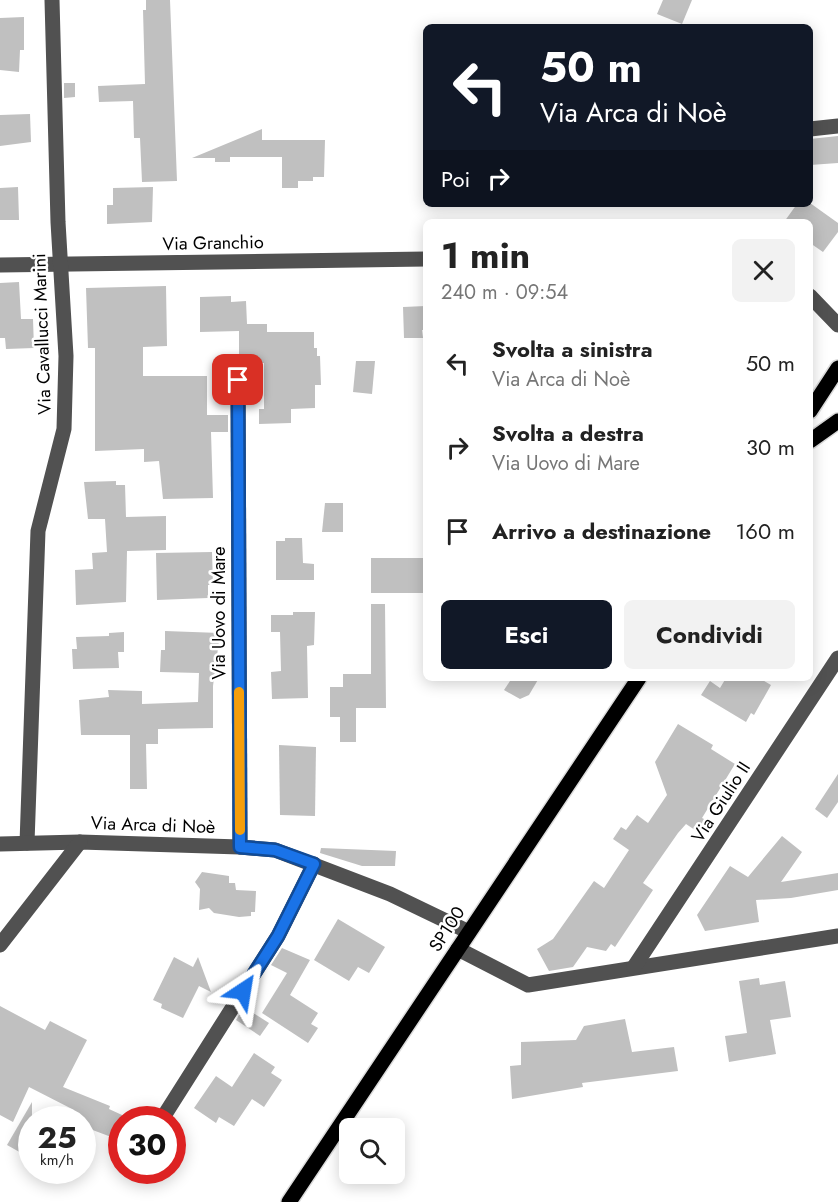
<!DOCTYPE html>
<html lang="it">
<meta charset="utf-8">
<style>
body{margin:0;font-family:Jost,sans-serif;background:#f2f2f2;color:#222;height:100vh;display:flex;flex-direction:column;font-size:22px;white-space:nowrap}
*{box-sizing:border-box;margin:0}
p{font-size:20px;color:#767676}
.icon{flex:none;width:33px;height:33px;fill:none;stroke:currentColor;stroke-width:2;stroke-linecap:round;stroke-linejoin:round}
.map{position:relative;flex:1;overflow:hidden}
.drawer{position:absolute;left:423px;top:219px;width:390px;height:462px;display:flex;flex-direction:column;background:#fff;border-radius:9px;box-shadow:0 3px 15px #0003}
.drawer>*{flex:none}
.guide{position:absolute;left:423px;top:24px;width:390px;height:183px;border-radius:9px;box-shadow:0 3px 15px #0003;background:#111827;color:#fff;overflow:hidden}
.buttons{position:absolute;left:339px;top:1118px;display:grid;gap:12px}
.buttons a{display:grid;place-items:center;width:66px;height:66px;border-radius:9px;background:#fff;box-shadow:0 3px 15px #0003;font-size:30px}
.speed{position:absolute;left:18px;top:1106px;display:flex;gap:12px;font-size:30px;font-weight:700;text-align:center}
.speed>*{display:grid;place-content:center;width:78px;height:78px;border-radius:50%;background:#fff;box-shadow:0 3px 15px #0003;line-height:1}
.speed small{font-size:15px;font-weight:400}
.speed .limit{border:9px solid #d22;background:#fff;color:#111}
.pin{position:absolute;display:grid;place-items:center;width:51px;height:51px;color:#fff;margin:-26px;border-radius:12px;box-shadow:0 3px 9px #0006}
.me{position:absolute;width:66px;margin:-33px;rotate:33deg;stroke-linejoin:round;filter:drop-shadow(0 0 4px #0008)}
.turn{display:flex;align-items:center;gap:21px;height:126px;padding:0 18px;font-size:27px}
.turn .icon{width:78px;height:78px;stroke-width:2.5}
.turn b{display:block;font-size:42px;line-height:51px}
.then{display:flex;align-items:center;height:57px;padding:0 18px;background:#0003;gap:12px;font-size:22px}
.round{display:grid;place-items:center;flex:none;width:63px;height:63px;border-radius:9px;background:#f2f2f2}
.overview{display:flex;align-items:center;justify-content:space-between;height:102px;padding:0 18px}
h1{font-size:36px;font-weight:700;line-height:45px}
.action{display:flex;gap:12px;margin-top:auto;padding:12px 18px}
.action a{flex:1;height:69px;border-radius:9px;background:#111827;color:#fff;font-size:24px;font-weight:700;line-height:69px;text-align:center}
.action a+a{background:#f2f2f2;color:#222}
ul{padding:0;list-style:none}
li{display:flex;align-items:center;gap:18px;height:84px;padding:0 18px}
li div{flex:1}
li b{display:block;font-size:22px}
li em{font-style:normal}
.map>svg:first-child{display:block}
</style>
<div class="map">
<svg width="838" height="1202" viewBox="0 0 838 1202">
<rect width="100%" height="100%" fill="#fff"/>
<g fill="#c0c0c0">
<path d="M146,0H170L177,181L142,182L140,138H134L133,101L99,102L98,86L145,84L143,10H146Z"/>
<path d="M663,0H692L682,24L657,14Z"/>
<path d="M24,17V50H20L19,72L0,70V18Z"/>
<path d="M64,83H75V97L64,98Z"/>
<path d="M30,114L31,142L0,146V115Z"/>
<path d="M262,129V140H325L324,177H313V181H298V188H282V157H230V162H215V158H192Z"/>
<path d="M838,136V163L810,165V139Z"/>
<path d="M18,187L19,220H0V188Z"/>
<path d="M153,187L152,222L107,224V205H113V188Z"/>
<path d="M810,203L838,223V232L823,252L810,243V222H784L797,204Z"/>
<path d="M19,282L21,319H33L34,348L6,349L5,338H0V283Z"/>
<path d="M166,286L167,346L143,347V376H207V415H228V432H211L213,498L163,499L159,461L144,462V449L95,451V348H88L86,288Z"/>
<path d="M231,296V302L246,301L247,324H267V332H314V348H317V356H320L321,385H315V408L291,409V423L259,424V409H264V363H239V331L200,332V297Z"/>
<path d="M426,306V330H422L423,338H404L403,307Z"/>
<path d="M356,361H375L372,394L353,392Z"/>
<path d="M116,481V485H125L126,517L166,516V550L127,551L126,602L76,605L75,570L93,569L92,553L107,552L105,519H88L84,482Z"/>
<path d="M325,503H343V532H322Z"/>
<path d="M285,538H302L303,563L314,564V580H276V541H285Z"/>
<path d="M212,552L213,585H208V598L157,600L156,553Z"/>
<rect x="371" y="558" width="55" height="35"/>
<path d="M371,604H385L386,708H356V742H340V717H330V687H343V674H371Z"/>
<path d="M293,612H315L314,645L307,646L308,698L272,699L271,672L281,671L280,632H271V615H293Z"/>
<path d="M165,631L220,633L213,686V728L158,729V744H146L147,789H130V735H81L79,700L109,697L108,690L142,691V704L198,702L199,673L160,672L161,650H165Z"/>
<path d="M124,632V652H118L119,668L73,669L72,649H77L76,637L109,636V633Z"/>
<path d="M512,678H539L529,695L520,699L504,690Z"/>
<path d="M726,678H759L771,685L754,715L751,713L746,722L701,695L710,681L720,688Z"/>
<path d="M678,724L713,745L711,749L735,764L702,818L706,820L698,832L686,824L678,833L643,883L653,890L615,947L611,944L606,951L587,947L573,967L549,971L537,949L553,939L594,881L604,888L629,850L613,839L621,827L626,830L637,815L648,823L667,795L655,762Z"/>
<path d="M279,745L316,747L315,816L280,815Z"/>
<path d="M838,774V802L827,818L815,809Z"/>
<path d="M782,836L802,852L781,882L838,873V890L791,898L756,900L759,922L705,931L697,915L730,866L748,877Z"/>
<path d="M321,848L396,851L395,866H362L320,853Z"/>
<path d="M202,872L229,876V883H235L236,890L256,891L255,912H251V916L239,917L214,913L209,908L199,910L200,889L195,882Z"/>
<path d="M338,919L385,947L369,973L358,967L349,981L314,960Z"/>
<path d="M282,948L310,960L290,995L318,1013L311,1024L318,1028L308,1043L262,1013L287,973L271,965Z"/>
<path d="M174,957L193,967L198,957L211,992L199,986L183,1018L161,1008L162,1004L153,1000Z"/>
<path d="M759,978L760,985L785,981L791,1017L770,1020L776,1054L729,1062L725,1036L747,1033L739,981Z"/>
<path d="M0,1006L45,1030L50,1021L87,1040L63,1087L110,1106L109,1109L122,1115V1141L82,1126V1118L72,1114L74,1110L29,1087L13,1122L0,1115Z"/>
<path d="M244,1007L269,1023L260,1036L236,1020Z"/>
<path d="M625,1019L632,1052L674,1047L678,1071L582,1083L583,1087L512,1099L510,1066L521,1065V1042L576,1040L584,1026Z"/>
<path d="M254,1053L275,1067L271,1073L282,1080L264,1107L252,1099L234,1126L219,1117L216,1123L194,1108L216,1076L232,1087Z"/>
<path d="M32,1102V1159L7,1145Z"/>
</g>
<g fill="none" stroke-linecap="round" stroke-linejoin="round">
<g stroke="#dbdbdb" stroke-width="18">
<g id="major">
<path d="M810,411L838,368"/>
<path d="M810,441L838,421"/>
<path d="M289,1202L639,678"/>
</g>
</g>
<g stroke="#515151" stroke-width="15">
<path d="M810,129L838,126"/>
<path d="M0,265L426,259"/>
<path d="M810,296L838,325"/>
<path d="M238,380L240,847"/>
<path d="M27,843L38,531L64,429L66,356L58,222L52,0"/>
<path d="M0,844L80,842L240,847L275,850L390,894L469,932"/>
<path d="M0,945L80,842"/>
<path d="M458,949L528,985L838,936"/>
<path d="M634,967L838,658"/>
<path d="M162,1119L278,936L314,864"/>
</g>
<use href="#major" stroke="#000" stroke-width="15"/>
</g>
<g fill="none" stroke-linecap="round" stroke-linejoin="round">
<g stroke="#114b97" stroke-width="15">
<path id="route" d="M238,380L240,847L275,850L314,864L278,936L243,991"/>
</g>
<use href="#route" stroke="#1a73e8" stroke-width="10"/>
<path stroke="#f59e0b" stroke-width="10" d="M239,692L240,830"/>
</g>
<g text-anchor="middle" stroke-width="5" stroke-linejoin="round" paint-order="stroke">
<g font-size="18" fill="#000" stroke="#fff">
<text transform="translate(213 243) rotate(-1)" y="6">Via Granchio</text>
<text transform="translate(42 334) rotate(-92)" y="6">Via Cavallucci Marini</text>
<text transform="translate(219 613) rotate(-90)" y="6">Via Uovo di Mare</text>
<text transform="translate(721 802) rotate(-57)" y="6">Via Giulio II</text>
<text transform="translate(153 825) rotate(2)" y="6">Via Arca di Noè</text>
<text transform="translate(447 929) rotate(-57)" y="6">SP100</text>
</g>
</g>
</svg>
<div class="buttons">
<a><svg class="icon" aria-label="search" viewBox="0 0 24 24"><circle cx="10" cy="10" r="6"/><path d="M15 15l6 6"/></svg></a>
</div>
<div class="speed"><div>25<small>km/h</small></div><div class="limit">30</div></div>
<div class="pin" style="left:238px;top:380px;background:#d93025"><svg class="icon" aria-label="arrive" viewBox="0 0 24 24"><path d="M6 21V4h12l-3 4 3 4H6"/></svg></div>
<svg class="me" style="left:243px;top:991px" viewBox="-20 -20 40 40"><path d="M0-17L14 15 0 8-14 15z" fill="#1a73e8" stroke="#fff" stroke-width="4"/></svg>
<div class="guide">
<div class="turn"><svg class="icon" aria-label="left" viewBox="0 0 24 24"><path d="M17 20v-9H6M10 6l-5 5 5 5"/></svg><div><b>50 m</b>Via Arca di Noè</div></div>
<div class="then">Poi<svg class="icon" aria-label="right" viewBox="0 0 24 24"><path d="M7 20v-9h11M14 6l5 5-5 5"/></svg></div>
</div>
<section class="drawer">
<div class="overview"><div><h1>1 min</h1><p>240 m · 09:54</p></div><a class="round"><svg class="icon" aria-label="close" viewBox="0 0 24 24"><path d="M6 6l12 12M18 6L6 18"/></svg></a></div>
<ul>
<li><svg class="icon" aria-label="left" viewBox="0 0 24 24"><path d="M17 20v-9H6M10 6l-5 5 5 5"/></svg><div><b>Svolta a sinistra</b><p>Via Arca di Noè</p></div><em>50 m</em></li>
<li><svg class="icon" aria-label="right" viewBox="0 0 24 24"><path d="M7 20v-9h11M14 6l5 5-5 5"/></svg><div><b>Svolta a destra</b><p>Via Uovo di Mare</p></div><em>30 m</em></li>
<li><svg class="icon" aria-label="arrive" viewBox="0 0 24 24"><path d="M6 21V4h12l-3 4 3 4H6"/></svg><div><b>Arrivo a destinazione</b></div><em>160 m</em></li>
</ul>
<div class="action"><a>Esci</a><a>Condividi</a></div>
</section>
</div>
